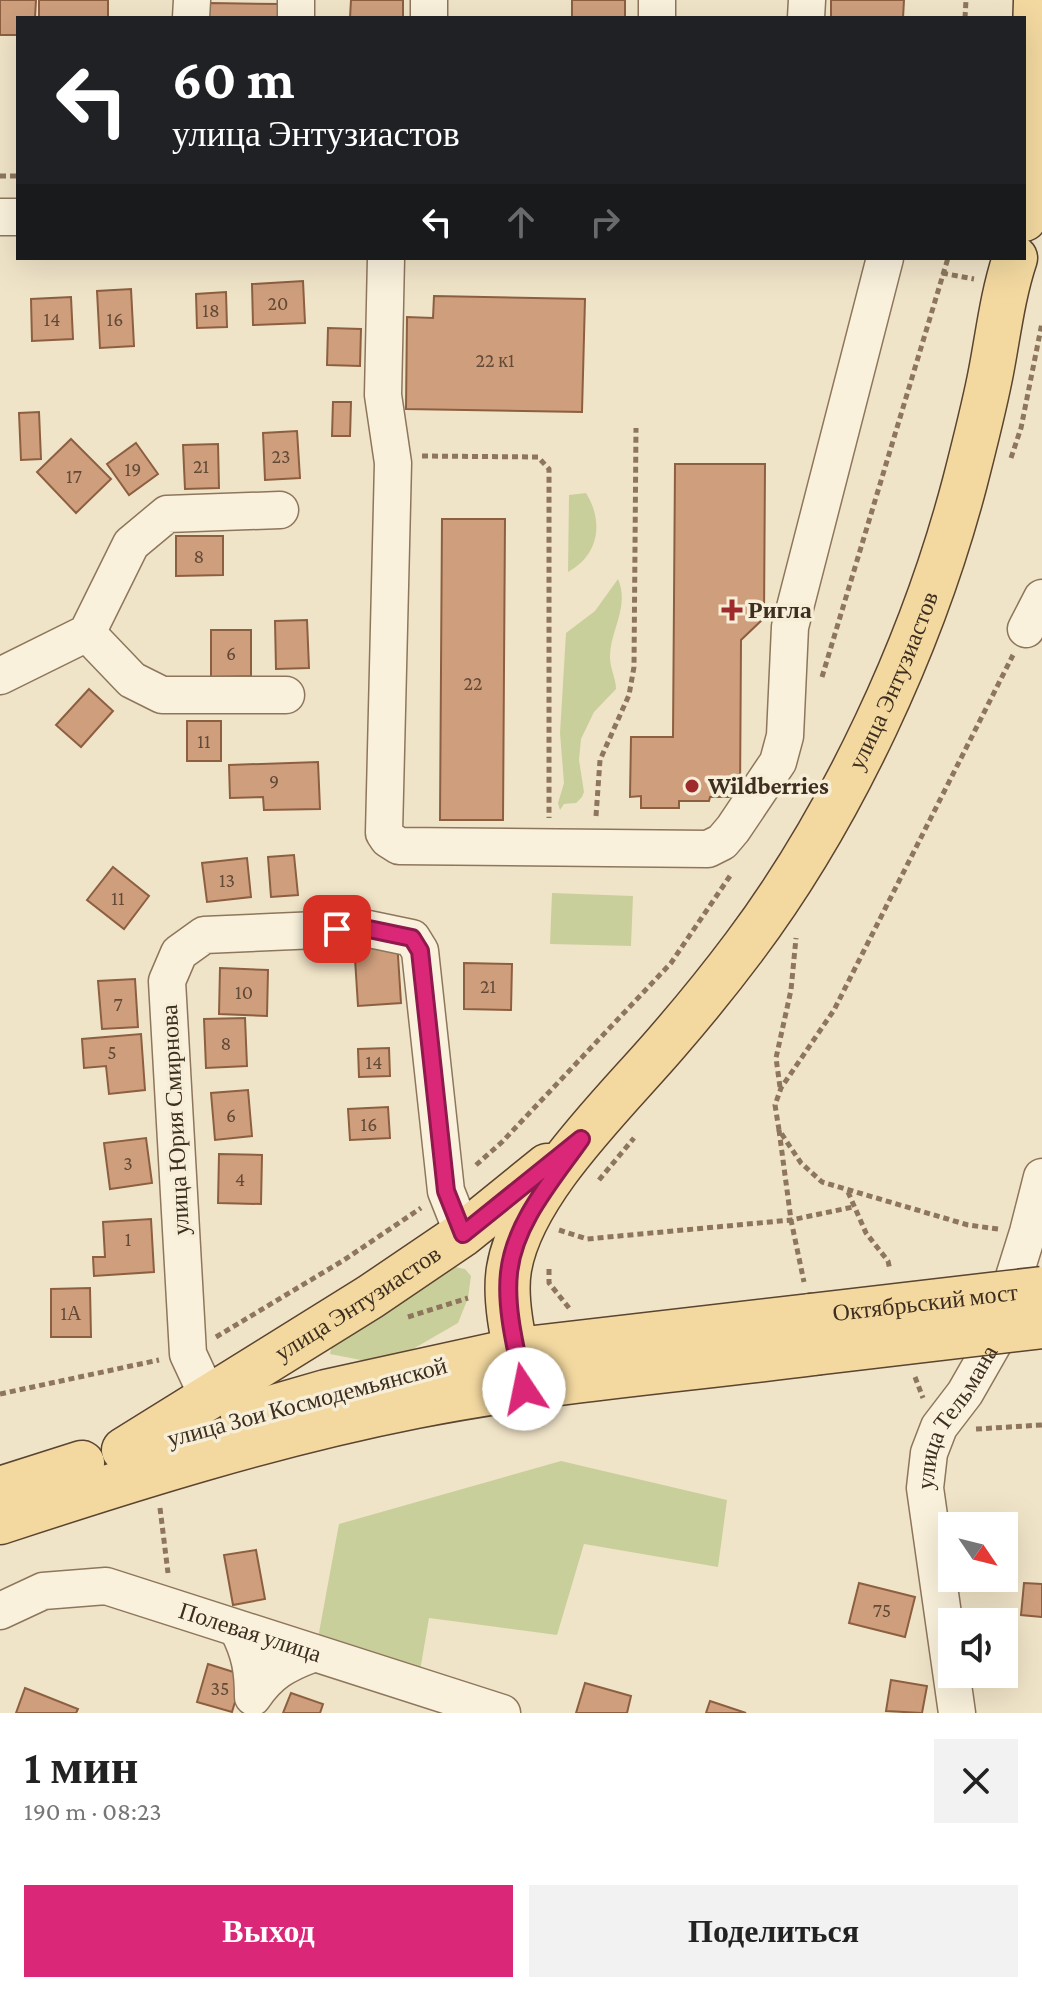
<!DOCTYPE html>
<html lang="ru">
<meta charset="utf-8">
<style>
body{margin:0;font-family:"Crimson Pro",serif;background:#f2f2f2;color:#222;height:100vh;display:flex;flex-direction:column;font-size:30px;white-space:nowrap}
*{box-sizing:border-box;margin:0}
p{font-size:26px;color:#767676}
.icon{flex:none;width:44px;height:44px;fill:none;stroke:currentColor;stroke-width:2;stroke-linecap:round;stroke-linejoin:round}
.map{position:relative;height:1713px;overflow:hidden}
.drawer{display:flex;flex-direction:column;background:#fff;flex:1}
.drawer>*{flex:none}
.banner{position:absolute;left:16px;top:16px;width:1010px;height:244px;border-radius:0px;box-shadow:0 8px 32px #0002;background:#202124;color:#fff;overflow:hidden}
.needle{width:52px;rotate:125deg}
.tools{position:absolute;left:938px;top:1512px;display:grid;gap:16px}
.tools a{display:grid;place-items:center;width:80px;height:80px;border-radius:0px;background:#fff;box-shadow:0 8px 32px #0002;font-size:40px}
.pin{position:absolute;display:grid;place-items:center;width:68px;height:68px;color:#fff;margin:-34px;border-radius:16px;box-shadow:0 4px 12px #0006}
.me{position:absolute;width:88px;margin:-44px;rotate:349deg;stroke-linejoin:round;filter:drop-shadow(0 0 6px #0008)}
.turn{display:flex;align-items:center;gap:28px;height:168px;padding:0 24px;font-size:36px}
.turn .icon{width:104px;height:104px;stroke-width:2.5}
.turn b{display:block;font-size:56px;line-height:68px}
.lanes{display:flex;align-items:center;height:76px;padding:0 24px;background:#0003;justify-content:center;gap:40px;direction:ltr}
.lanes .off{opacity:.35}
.round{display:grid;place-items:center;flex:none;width:84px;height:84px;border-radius:0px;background:#f2f2f2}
.headline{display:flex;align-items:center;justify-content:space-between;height:136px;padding:0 24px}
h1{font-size:48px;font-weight:600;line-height:60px}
.action{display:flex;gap:16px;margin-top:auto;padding:16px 24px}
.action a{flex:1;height:92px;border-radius:0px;background:#db2777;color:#fff;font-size:32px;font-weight:600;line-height:92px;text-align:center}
.action a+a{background:#f2f2f2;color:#222}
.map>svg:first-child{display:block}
</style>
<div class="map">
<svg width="1042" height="1713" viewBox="0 0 1042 1713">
<rect width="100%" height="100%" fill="#f0e4c8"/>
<g fill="#c9cf9b">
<path d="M586,493C604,522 599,555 568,572L569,495Z"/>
<path d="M618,579C630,607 610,630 610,657C610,669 616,678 616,689L594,712L581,739L579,760L584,792L582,797L576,803L564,804L560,810L558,803L564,783L560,733L566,633L595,611Z"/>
<path d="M552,893L633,896L631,946L550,944Z"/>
<path d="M455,1267L465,1269L471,1276L468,1298L458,1323L406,1353L366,1361L330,1354L332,1344Z"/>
<path d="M561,1461L727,1500L718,1567L584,1544L557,1635L429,1618L420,1671L318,1638L339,1524Z"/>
</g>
<g fill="#cf9f7d" stroke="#8d5f41" stroke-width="2">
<path d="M0,0H36L35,18H18V35H0Z"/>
<rect x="39" y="0" width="69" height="18"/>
<path d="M351,0H403V18H350Z"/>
<rect x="572" y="0" width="53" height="18"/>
<path d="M831,0H904L903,18H831Z"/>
<path d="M209,3L280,4L279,18H209Z"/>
<path d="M303,281L305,323L253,325L252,284Z"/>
<path d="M131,289L134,346L100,348L97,291Z"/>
<path d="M226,292L227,327L197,328L196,294Z"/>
<path d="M434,296L585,299L582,412L406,409L407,317L433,318Z"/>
<path d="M71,297L73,339L32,341L31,299Z"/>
<path d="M328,328L361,329L360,366L327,365Z"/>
<path d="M333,402H351L350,436H332Z"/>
<path d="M39,412L41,459L21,460L19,413Z"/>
<path d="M297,431L300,478L265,480L263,433Z"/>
<path d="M71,439L111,479L76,513L37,472Z"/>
<path d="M136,443L158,474L129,495L107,464Z"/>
<path d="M218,444L219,488L185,489L183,445Z"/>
<path d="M675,464H765L764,618L741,640L740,797H710L709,801H679V808H641V796L630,797L631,737H673Z"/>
<path d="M442,519H505L503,820H440Z"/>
<path d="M176,536H223V575L176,576Z"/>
<path d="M307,620L309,668L276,669L275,621Z"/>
<path d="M211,630H251V676L211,677Z"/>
<path d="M89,689L113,711L81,747L56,725Z"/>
<rect x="187" y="721" width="34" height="40"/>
<path d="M318,762L320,809L264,810L263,797L230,798L229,765Z"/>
<path d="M294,855L298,895L271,897L268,857Z"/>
<path d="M247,858L251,897L207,902L202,863Z"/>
<path d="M113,867L149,896L124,929L87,900Z"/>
<path d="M397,940L401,1003L358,1006L354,943Z"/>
<path d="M464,963L512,964L511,1010L464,1009Z"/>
<path d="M220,968L268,970L267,1016L219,1014Z"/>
<path d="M135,979L138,1027L102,1029L98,981Z"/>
<path d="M245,1018L247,1066L206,1068L204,1019Z"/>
<path d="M141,1034L145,1090L109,1094L106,1066L84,1068L82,1039Z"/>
<path d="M389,1048L390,1076L359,1077L358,1049Z"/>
<path d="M248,1090L252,1136L215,1140L211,1093Z"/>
<path d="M388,1107L390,1138L350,1140L348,1109Z"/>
<path d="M146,1138L152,1183L110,1189L104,1143Z"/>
<path d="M219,1154L262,1155L261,1204L218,1203Z"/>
<path d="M151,1219L154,1272L94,1276L93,1257H105L103,1222Z"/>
<path d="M90,1288L91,1337H51V1289Z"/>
<path d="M256,1550L265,1599L233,1605L224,1555Z"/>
<path d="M859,1583L915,1597L905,1637L849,1623Z"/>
<path d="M1024,1583L1042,1584V1617L1021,1615Z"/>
<path d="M208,1664L243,1675L232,1712L197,1702Z"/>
<path d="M891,1680L927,1686L922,1713L886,1711Z"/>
<path d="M585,1683L631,1696L627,1713H576Z"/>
<path d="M25,1688L78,1709L76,1713H16Z"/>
<path d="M291,1693L323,1704L320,1713H283Z"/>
<path d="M710,1701L746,1713H706Z"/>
</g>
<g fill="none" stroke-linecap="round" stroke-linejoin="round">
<g stroke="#8d765c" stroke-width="39">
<g id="minor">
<path d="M296,0V18"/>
<path d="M191,18L192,0"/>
<path d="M429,18V0"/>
<path d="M657,18V0"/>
<path d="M806,18L807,0"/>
<path d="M0,217H18"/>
<path d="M386,258L383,395L393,463L384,833L388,839L399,846L708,849L722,842L733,829L778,762L785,736L790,627L885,258"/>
<path d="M1026,629L1042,598"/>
<path d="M87,633L132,680L162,695H286"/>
<path d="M0,676L87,633L131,544L167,514L280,510"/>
<path d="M208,1397L188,1354L167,981L179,953L204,935L364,928L412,938L420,951L446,1191L463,1234"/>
<path id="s1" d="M0,1611L43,1591L106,1586L502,1713"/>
<path d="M238,1630C250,1653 253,1671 253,1697C269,1673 285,1664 312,1654"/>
<path id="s2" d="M957,1713L925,1488L929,1453L939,1427L965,1393L993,1344L1028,1232L1042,1177"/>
</g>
</g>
<g stroke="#5b4430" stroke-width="47">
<g id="major">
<path d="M1024,219L1033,100L1036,0"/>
<path id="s3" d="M524,1389C517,1354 503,1304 509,1269C522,1190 617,1101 668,1041C694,1011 720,979 744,947C843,815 923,642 965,482C974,447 983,412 990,377C998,337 1002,297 1015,258"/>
<path d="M243,1416L326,1392L517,1350L810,1316"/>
<path id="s4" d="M124,1450L370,1297L463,1234L547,1166"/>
<path d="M0,1489L82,1463"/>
<path d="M0,1522C137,1477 274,1434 416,1406C547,1380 682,1370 814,1353"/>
</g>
</g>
<g stroke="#8d765c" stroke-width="5" stroke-dasharray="6 4" stroke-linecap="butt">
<path d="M965,18L966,0"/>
<path d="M0,176H18"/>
<path d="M942,273L974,279"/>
<path d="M422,456L538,457L549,469V818"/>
<path d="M1011,458L1021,428L1042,323"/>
<path d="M822,677L948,258"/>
<path d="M596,816L600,760L629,695L634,667L636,428"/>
<path d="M780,1087L776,1058L791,990L796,938"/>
<path d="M779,1130L791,1220L804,1282"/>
<path d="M476,1165L502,1142L671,963L732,873"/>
<path d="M599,1180L634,1138"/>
<path d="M848,1192L866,1233L888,1261L890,1270"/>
<path d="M998,1229L968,1225L822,1182L801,1163L779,1130L775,1105L781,1088L834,1010L1013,655"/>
<path d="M559,1230L587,1239L791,1220L853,1207"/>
<path d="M549,1269V1283L569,1308"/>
<path d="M408,1317L468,1298"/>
<path d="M216,1337L344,1260L421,1208"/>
<path d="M915,1377L923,1398"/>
<path d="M0,1394L159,1360"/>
<path d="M976,1429L1042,1425"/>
<path d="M160,1508L168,1573"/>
</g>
<use href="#minor" stroke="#faf1dc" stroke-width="36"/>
<use href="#major" stroke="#f3d9a0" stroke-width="44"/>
<g stroke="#5b4430" stroke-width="47" stroke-linecap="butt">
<g id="major-bridge">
<path id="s5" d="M810,1316L1042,1289"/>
<path d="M814,1353L1042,1326"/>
</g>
</g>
<use href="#major-bridge" stroke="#f3d9a0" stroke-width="44"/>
</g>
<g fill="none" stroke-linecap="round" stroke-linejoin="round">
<g stroke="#8e194d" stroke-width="20">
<path id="route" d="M337,929L364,928L412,938L420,951L446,1191L463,1234L581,1139C553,1179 514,1223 509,1273C505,1310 517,1353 524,1389"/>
</g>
<use href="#route" stroke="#db2777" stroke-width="14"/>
</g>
<g fill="#9e2a2b" stroke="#f7eed8" stroke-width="3">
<path d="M728 598h8v8h8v8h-8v8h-8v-8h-8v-8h8z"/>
<circle cx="692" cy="786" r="8"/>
</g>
<g text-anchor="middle" stroke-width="7" stroke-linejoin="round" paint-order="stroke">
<g font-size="20" fill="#624a37">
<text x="278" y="310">20</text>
<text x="211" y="317">18</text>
<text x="52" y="326">14</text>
<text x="115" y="326">16</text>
<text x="495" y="367">22 к1</text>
<text x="281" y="463">23</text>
<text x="201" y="473">21</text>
<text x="133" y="476">19</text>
<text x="74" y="483">17</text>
<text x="199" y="563">8</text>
<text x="231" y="660">6</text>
<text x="473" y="690">22</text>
<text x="204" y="748">11</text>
<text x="274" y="788">9</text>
<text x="227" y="887">13</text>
<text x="118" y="905">11</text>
<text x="488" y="993">21</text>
<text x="244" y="999">10</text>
<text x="118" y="1011">7</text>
<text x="226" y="1050">8</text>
<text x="112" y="1059">5</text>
<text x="374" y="1069">14</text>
<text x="231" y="1122">6</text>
<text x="369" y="1131">16</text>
<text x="128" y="1170">3</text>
<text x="240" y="1186">4</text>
<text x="128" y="1246">1</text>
<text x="71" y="1320">1А</text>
<text x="882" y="1617">75</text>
<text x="220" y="1695">35</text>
</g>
<g font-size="24" font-weight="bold" fill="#3d2e20" stroke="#f7eed8" text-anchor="start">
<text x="748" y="618">Ригла</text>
<text x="708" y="794">Wildberries</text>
</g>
<g font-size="24" fill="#3d2e20" stroke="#f7eed8">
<text dy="8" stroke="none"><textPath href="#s3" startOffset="830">улица Энтузиастов</textPath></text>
<text transform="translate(175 1120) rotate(-93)" y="8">улица Юрия Смирнова</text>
<text dy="8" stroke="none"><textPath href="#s4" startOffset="276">улица Энтузиастов</textPath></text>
<text dy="8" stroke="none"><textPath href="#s5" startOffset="116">Октябрьский мост</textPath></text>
<text transform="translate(307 1402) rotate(-15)" y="8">улица Зои Космодемьянской</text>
<text dy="8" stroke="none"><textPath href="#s2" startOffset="306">улица Тельмана</textPath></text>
<text dy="8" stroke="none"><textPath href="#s1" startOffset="262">Полевая улица</textPath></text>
</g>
</g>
</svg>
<div class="tools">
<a><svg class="needle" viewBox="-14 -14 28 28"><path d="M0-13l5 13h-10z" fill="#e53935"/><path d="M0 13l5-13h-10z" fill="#767676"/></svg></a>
<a><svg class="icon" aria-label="sound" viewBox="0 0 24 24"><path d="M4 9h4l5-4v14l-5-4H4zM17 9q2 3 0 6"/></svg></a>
</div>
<div class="pin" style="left:337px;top:929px;background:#d93025"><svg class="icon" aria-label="arrive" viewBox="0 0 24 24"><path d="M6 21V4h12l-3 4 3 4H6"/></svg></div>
<svg class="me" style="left:524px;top:1389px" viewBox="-20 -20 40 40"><circle r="19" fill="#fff"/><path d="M0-13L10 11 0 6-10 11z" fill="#db2777"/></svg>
<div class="banner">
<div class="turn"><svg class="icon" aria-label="left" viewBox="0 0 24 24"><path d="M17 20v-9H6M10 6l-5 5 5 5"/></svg><div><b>60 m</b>улица Энтузиастов</div></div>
<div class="lanes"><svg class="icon" aria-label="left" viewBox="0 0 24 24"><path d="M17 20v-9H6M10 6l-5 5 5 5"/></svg><svg class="icon off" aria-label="ahead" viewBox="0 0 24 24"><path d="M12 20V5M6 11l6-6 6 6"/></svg><svg class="icon off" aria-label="right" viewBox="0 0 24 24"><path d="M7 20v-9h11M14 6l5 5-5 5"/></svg></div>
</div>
</div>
<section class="drawer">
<div class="headline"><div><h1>1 мин</h1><p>190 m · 08:23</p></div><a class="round"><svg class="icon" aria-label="close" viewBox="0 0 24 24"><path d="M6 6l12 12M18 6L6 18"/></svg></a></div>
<div class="action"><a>Выход</a><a>Поделиться</a></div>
</section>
